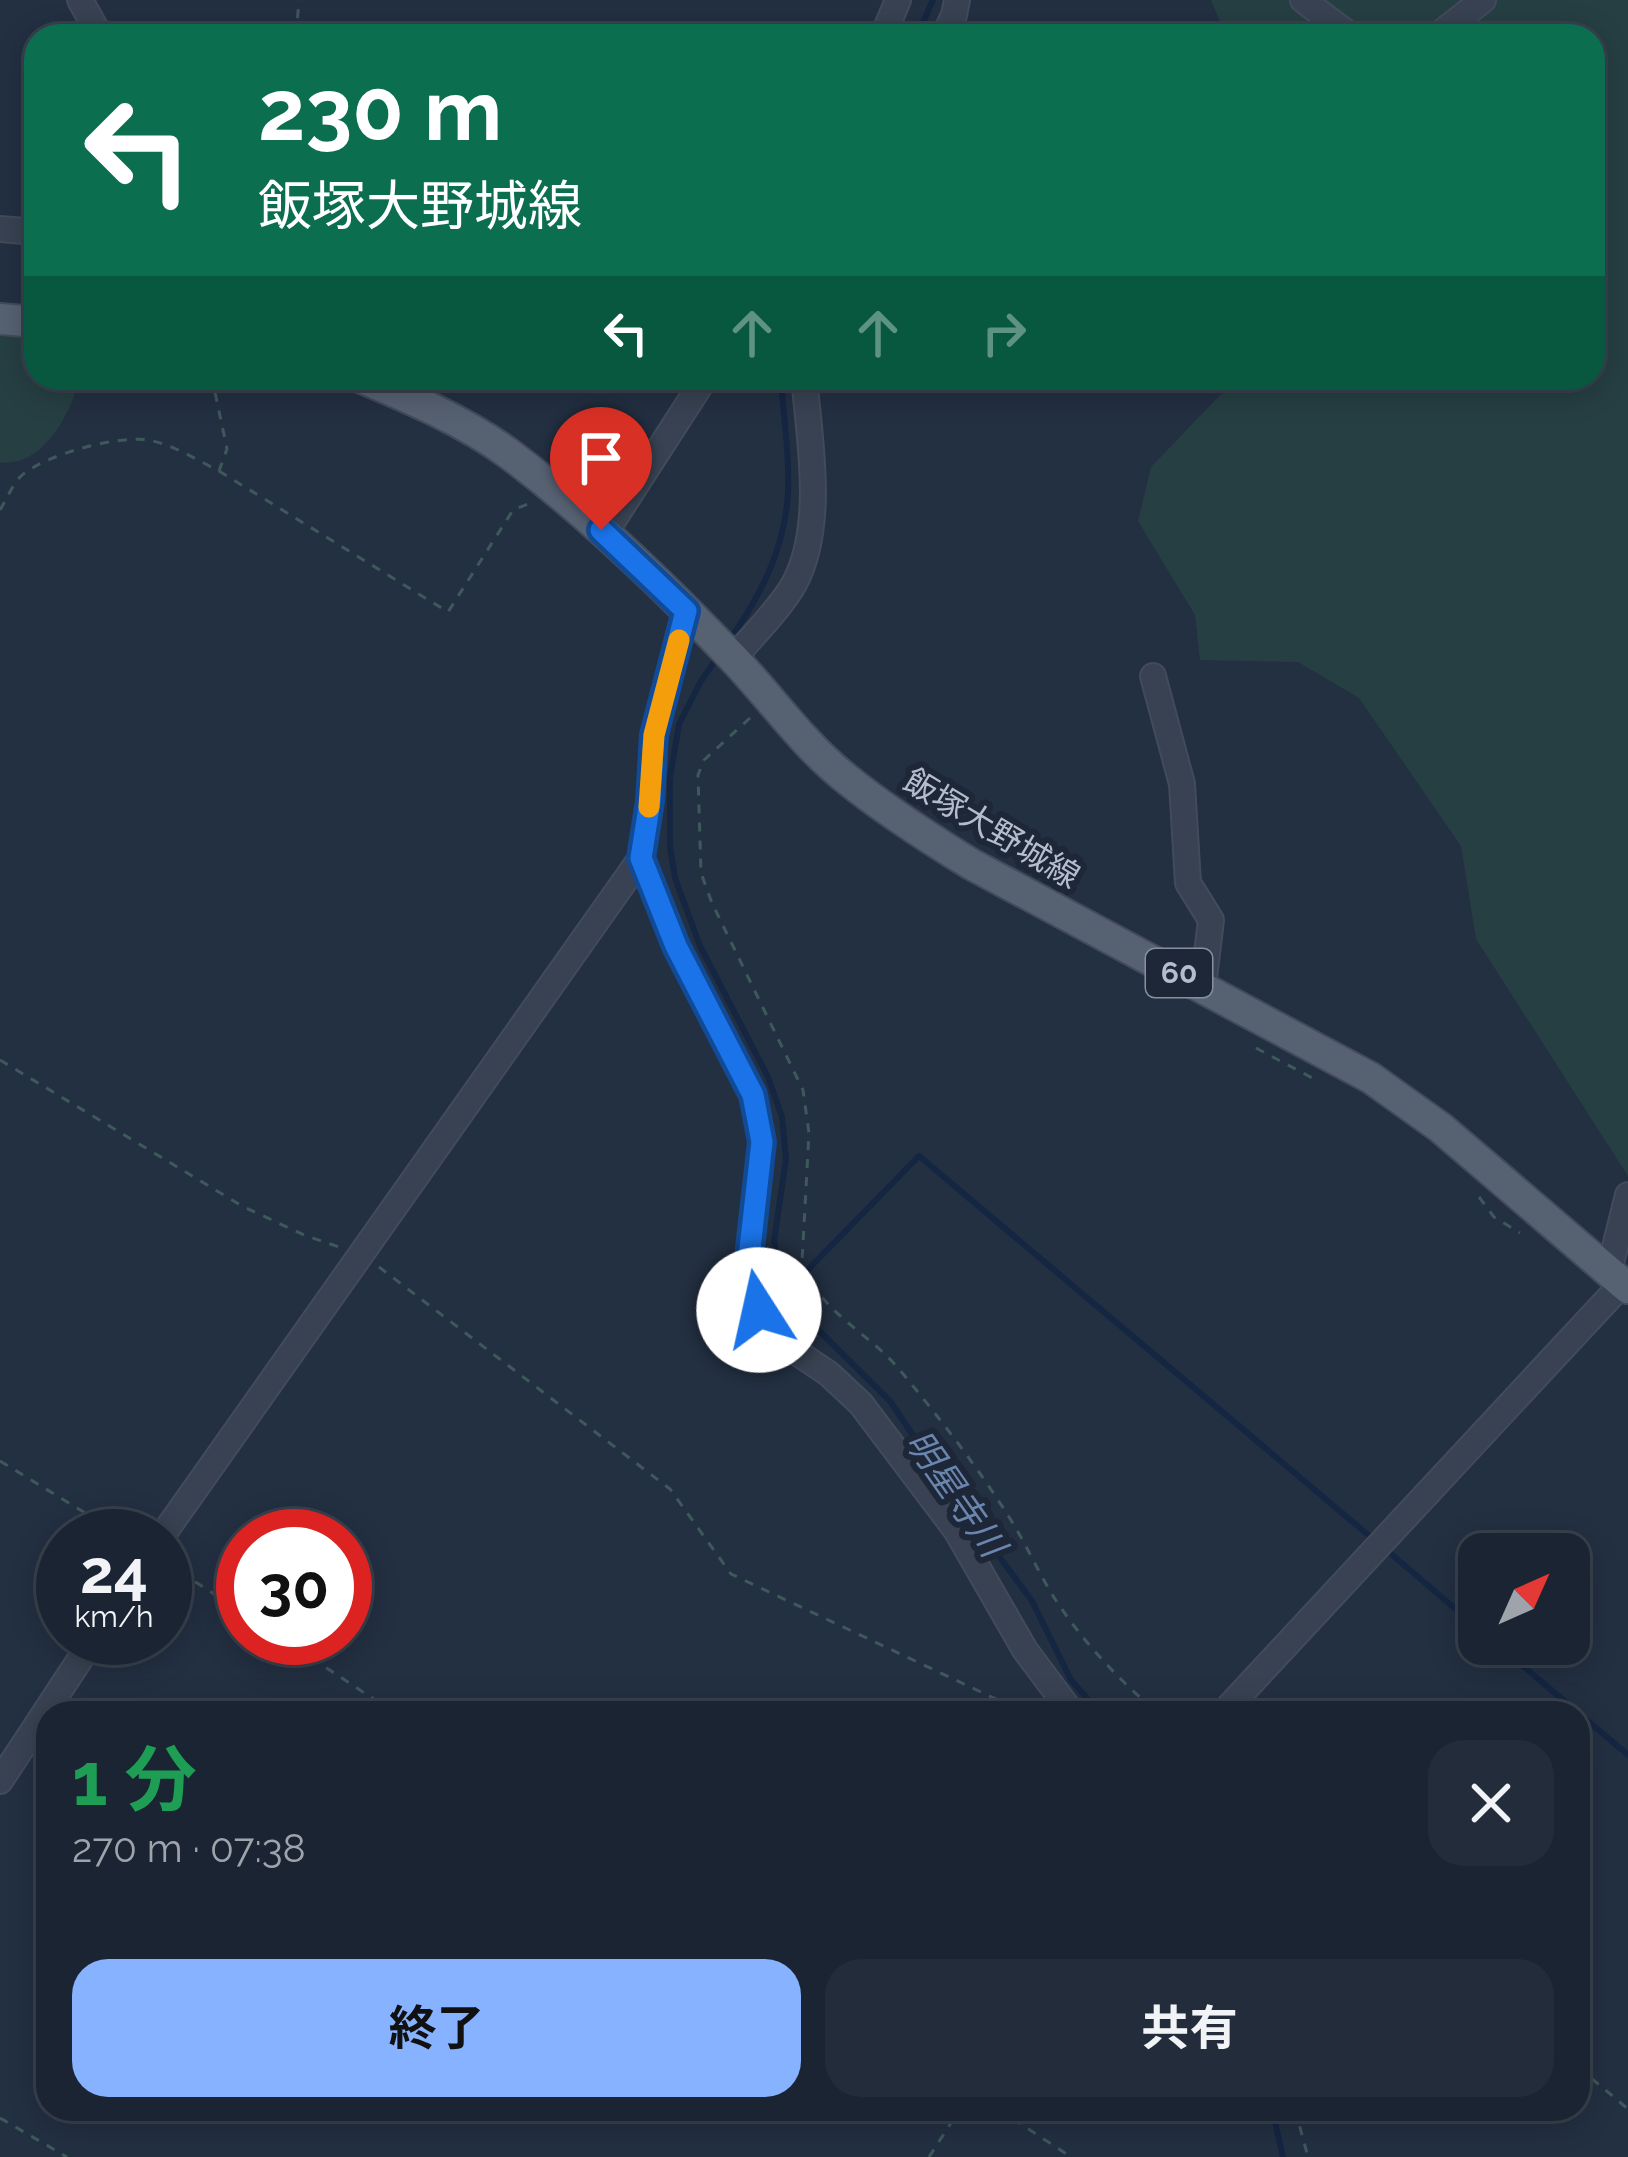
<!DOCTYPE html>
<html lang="ja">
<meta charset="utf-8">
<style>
body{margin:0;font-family:Raleway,"Noto Sans JP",sans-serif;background:#232c3a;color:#f1f3f6;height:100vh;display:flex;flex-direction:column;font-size:45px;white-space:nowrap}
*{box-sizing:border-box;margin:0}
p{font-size:39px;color:#9fa4ac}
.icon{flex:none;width:66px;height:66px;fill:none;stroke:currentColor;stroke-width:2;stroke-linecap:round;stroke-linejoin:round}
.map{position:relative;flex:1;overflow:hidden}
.panel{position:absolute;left:36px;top:1701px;width:1554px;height:420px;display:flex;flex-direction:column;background:#1a2432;border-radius:36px;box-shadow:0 6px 30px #0003,0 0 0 3px #38414d}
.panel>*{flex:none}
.guide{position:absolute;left:24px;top:24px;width:1581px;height:366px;border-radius:36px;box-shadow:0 6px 30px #0003,0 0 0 3px #38414d;background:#0b6e4f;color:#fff;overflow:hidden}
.needle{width:78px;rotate:45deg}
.buttons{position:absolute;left:1458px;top:1533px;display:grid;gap:24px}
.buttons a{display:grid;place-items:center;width:132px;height:132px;border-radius:24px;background:#1a2432;box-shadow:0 6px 30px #0003,0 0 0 3px #38414d;font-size:60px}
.speed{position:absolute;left:36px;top:1509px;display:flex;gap:24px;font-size:60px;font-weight:700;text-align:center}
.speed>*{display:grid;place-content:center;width:156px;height:156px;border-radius:50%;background:#1a2432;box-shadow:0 6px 30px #0003,0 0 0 3px #38414d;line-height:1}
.speed small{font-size:30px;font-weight:400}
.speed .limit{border:18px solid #d22;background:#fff;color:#111}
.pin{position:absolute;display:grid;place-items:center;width:102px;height:102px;color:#fff;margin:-123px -51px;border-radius:50% 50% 50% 0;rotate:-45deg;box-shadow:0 0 12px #0007}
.pin .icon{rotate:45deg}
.me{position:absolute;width:132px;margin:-66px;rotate:350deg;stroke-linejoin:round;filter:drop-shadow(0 0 9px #0008)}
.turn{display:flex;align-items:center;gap:42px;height:252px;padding:0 36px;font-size:54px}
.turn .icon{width:156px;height:156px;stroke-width:2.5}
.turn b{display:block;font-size:84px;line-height:102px}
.lanes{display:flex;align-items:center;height:114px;padding:0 36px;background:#0003;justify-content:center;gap:60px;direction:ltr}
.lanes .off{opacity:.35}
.round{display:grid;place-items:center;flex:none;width:126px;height:126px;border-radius:36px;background:#232c3a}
.overview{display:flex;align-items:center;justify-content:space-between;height:204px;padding:0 36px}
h1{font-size:72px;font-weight:700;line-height:90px;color:#1e9e55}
.primary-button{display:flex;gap:24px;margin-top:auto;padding:24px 36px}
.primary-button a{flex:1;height:138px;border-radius:36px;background:#87b2ff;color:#111;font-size:48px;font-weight:700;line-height:138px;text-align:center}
.primary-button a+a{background:#232c3a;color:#f1f3f6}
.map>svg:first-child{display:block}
</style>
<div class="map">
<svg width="1628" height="2157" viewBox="0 0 1628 2157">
<rect width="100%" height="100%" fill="#233042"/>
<g fill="#263f43">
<path d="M1211,0H1628V1176L1476,939L1461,846L1359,698L1298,662L1200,660L1195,615L1138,521L1151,467L1223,392L1222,378H1593V36H1226Z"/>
<path d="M0,334L36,337V378H78C76,405 50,449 24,459C17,462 10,462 4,463L0,462Z"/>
</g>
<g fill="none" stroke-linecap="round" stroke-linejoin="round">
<g stroke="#152642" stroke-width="6">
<path d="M917,36L933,0"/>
<path d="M728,642C760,597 785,549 788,493C790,455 783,415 781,378"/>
<path d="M717,658L701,681L679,724L670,778V847L675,878L700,946L768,1077L782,1117L786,1159L774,1241L783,1295"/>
<path d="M783,1295L919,1156L1373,1539"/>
<path d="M783,1295L890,1401L947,1486L1032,1601L1071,1680L1100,1713"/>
<path d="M1383,1547L1479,1629"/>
<path d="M1497,1644L1628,1755"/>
<path d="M1272,2109L1283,2157"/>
</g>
<g stroke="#424b5b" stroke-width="28">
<g id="minor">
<path d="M80,0L100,36"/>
<path d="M1303,0L1351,36"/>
<path d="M883,36L898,0"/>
<path d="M944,36L954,15L957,0"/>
<path d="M1437,36L1483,0"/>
<path d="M0,229L36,232"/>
<path d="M605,533L705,378"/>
<path d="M734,658C752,636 780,609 794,584C825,527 810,441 804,378"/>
<path d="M1153,676L1182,784L1188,883L1211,920L1203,986"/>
<path d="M641,858L676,946L753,1095L762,1142L748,1266L759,1310L786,1345L829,1374L861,1404L956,1530L1025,1650L1072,1713"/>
<path d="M1609,1271L1628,1195"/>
<path d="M162,1536L641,858L650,801L654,735L686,612"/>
<path d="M1223,1713L1623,1283"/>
<path d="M0,1781L94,1638"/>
</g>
</g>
<g stroke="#424b5b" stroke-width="34">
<g id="major">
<path d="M0,319L36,322"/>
<path d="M362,378C412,399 464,421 508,453C588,513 662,584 731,656C769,695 800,741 843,776C883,809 927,837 971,864L1371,1078L1441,1128L1628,1288"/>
</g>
</g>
<g stroke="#3f585b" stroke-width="3" stroke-dasharray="9 9" stroke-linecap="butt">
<path d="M296,36L299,0"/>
<path d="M219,471L448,612L513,510L528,504"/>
<path d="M0,510C6,500 12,486 20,477C43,455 117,435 148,440C172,444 197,460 219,471L227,449L212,378"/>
<path d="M750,718L704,760L698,775L701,873L712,903L803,1090L809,1133L802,1262C819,1312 867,1331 899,1369C938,1416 977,1466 1009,1517C1027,1545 1040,1577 1059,1605C1086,1645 1121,1682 1158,1713"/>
<path d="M1256,1048L1316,1080"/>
<path d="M0,1060L242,1206L304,1235L339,1247"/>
<path d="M1479,1197L1494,1217L1520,1233"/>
<path d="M379,1267L670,1489L731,1574L1000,1701L1039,1713"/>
<path d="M0,1461L123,1536"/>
<path d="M165,1562L243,1613"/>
<path d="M281,1638L395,1713"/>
<path d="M1578,2067L1628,2109"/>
<path d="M998,2109L1071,2157"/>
<path d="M1295,2109L1308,2157"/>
<path d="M0,2118L67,2157"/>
<path d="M929,2157L960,2109"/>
</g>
<use href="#minor" stroke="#384252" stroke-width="24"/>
<use href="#major" stroke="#566172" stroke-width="30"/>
</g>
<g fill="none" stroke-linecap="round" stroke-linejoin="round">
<g stroke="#114b97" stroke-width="30">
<path id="route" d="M601,530L686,611L654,735L650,801L641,858L676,946L753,1095L762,1142L748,1266L759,1310"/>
</g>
<use href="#route" stroke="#1a73e8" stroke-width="21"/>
<path stroke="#f59e0b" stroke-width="21" d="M649,807L654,735L679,640"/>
</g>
<g text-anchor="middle" stroke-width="12" stroke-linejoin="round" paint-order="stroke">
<rect fill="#1d2737" stroke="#87909f" stroke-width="3" x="1146" y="949" width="66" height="48" rx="9"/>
<g font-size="30" font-weight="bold" fill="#b5bdcc">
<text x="1179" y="983">60</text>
</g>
<g font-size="33" fill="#b5bdcc" stroke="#1d2737">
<text transform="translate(992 828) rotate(31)" y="12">飯塚大野城線</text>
</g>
<g font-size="36" font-style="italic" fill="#6b86ae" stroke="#1d2737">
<text transform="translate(956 1493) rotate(55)" y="13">明星寺川</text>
</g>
</g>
</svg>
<div class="buttons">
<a><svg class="needle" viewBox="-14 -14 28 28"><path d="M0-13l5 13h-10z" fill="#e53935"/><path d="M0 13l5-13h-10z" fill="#9fa4ac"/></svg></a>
</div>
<div class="speed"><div>24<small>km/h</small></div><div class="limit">30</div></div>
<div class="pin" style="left:601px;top:530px;background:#d93025"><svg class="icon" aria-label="arrive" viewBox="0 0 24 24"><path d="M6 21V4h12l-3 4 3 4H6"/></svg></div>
<svg class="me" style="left:759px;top:1310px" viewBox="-20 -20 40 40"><circle r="19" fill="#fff"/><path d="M0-13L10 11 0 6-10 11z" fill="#1a73e8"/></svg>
<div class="guide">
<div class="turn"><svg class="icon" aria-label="left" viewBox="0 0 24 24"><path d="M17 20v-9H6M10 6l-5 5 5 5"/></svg><div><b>230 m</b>飯塚大野城線</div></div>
<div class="lanes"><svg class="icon" aria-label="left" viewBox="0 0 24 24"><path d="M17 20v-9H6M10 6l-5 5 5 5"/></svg><svg class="icon off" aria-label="ahead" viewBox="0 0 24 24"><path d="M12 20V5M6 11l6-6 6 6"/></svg><svg class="icon off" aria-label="ahead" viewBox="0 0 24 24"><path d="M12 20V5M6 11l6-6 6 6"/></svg><svg class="icon off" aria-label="right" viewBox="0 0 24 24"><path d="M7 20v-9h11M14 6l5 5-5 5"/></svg></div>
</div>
<section class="panel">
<div class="overview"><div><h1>1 分</h1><p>270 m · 07:38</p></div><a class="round"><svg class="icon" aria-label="close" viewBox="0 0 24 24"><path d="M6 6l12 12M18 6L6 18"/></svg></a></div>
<div class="primary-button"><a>終了</a><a>共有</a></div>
</section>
</div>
